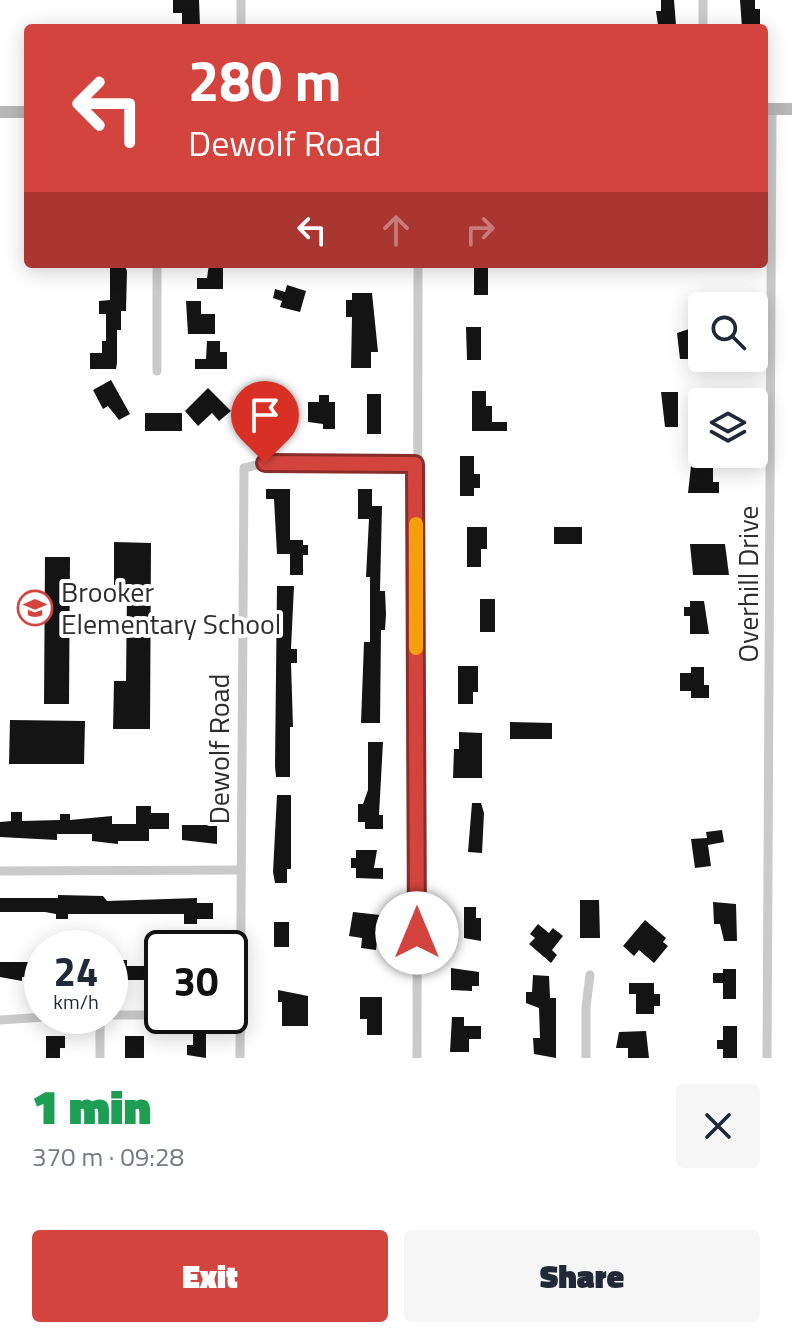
<!DOCTYPE html>
<meta charset="utf-8">
<style>
body{margin:0;font-family:"Titillium Web",sans-serif;background:#f6f6f7;color:#1f2937;height:100vh;display:flex;flex-direction:column;font-size:30px;white-space:nowrap}
*{box-sizing:border-box;margin:0}
p{font-size:26px;color:#747a83}
.icon{flex:none;width:44px;height:44px;fill:none;stroke:currentColor;stroke-width:2;stroke-linecap:round;stroke-linejoin:round}
.map{position:relative;height:1058px;overflow:hidden}
.side{display:flex;flex-direction:column;background:#fff;flex:1}
.side>*{flex:none}
.top-card{position:absolute;left:24px;top:24px;width:744px;height:244px;border-radius:8px;box-shadow:0 4px 20px #0003;background:#d4443e;color:#fff;overflow:hidden}
.fabs{position:absolute;left:688px;top:292px;display:grid;gap:16px}
.fabs a{display:grid;place-items:center;width:80px;height:80px;border-radius:8px;background:#fff;box-shadow:0 4px 20px #0003;font-size:40px}
.speed{position:absolute;left:24px;top:930px;display:flex;gap:16px;font-size:40px;font-weight:700;text-align:center}
.speed>*{display:grid;place-content:center;width:104px;height:104px;border-radius:50%;background:#fff;box-shadow:0 4px 20px #0003;line-height:1}
.speed small{font-size:20px;font-weight:400}
.speed .limit{border:4px solid #111;border-radius:12px;background:#fff;color:#111}
.pin{position:absolute;display:grid;place-items:center;width:68px;height:68px;color:#fff;margin:-82px -34px;border-radius:50% 50% 50% 0;rotate:-45deg;box-shadow:0 0 8px #0007}
.pin .icon{rotate:45deg}
.me{position:absolute;width:88px;margin:-44px;rotate:0deg;stroke-linejoin:round;filter:drop-shadow(0 0 6px #0008)}
.turn{display:flex;align-items:center;gap:28px;height:168px;padding:0 32px;font-size:36px}
.turn .icon{width:104px;height:104px;stroke-width:2.5}
.turn b{display:block;font-size:56px;line-height:68px}
.lanes{display:flex;align-items:center;height:76px;padding:0 32px;background:#0003;justify-content:center;gap:40px;direction:ltr}
.lanes .off{opacity:.35}
.round{display:grid;place-items:center;flex:none;width:84px;height:84px;border-radius:8px;background:#f6f6f7}
.overview{display:flex;align-items:center;justify-content:space-between;height:136px;padding:0 32px}
h1{font-size:48px;font-weight:800;line-height:60px;color:#1e9e55}
.primary-button{display:flex;gap:16px;margin-top:auto;padding:16px 32px}
.primary-button a{flex:1;height:92px;border-radius:8px;background:#d4443e;color:#fff;font-size:32px;font-weight:800;line-height:92px;text-align:center}
.primary-button a+a{background:#f6f6f7;color:#1f2937}
.map>svg:first-child{display:block}
</style>
<div class="map">
<svg width="792" height="1058" viewBox="0 0 792 1058">
<rect width="100%" height="100%" fill="#fff"/>
<g fill="#141414">
<path d="M173,0H199L200,25H182V13H173Z"/>
<path d="M661,0H674L676,25H658L656,11H661Z"/>
<path d="M740,0H755V9H760V28H742Z"/>
<path d="M110,264H124L127,271L126,311H121V330H117V363L116,369H90V353H102V341H106V314H99V301L110,300Z"/>
<path d="M209,264H223V289H197V278H207Z"/>
<rect x="474" y="264" width="14" height="31"/>
<path d="M287,285L306,291L300,312L280,307L282,301L273,298L275,289L285,292Z"/>
<path d="M352,293H372L378,352H371V368H351L352,317H346V300H352Z"/>
<path d="M186,301H201V314H215V334H188Z"/>
<path d="M466,327H481V360H467Z"/>
<path d="M695,327V359H680L677,333Z"/>
<path d="M207,341H220V352H227V369H195V359H206Z"/>
<path d="M111,380L130,414L119,420L108,406L103,409L93,390Z"/>
<path d="M208,388L231,411L219,421L212,413L198,426L185,411Z"/>
<path d="M472,391H486V406H492V422H507V431H472Z"/>
<path d="M661,392H678V427H665Z"/>
<rect x="367" y="394" width="14" height="40"/>
<path d="M274,395H288V424H270V432H260V402L274,401Z"/>
<path d="M319,395H329V402H335V429H323V424L308,422V402H319Z"/>
<rect x="145" y="413" width="37" height="18"/>
<path d="M460,456H474V474H480V488H474V496H460Z"/>
<path d="M692,457H713V482H719V493H688Z"/>
<path d="M266,489H290V540H303V545H308V555H303V575H290V554H277L274,499H266Z"/>
<path d="M358,489H372V506H382L380,591H385L386,614L385,630H381L380,723H361L364,642H370V577H366L369,519H358Z"/>
<path d="M467,527H487V549H481V567H467Z"/>
<rect x="554" y="527" width="28" height="17"/>
<path d="M114,542L151,543L150,729H113L114,681H126L127,590H114Z"/>
<path d="M690,544H725L729,575H693Z"/>
<path d="M45,557H70L69,704H44Z"/>
<path d="M277,586H294L291,649H297V663H291L293,727H290V777H276L275,766Z"/>
<rect x="480" y="599" width="15" height="33"/>
<path d="M690,601H704L709,634H690V616H684V607H690Z"/>
<path d="M458,666H478V692H473V704H458Z"/>
<path d="M691,667H704V685H709V698H691V691H680V673H691Z"/>
<path d="M10,720L85,721L84,764H9Z"/>
<path d="M510,722L552,723V739H510Z"/>
<path d="M459,732L482,733V778H453L454,749H459Z"/>
<path d="M368,742H383L379,815H383V829H365V822H358V804H363L368,790Z"/>
<path d="M277,795H291V869H287V883H275L273,872Z"/>
<path d="M472,803H481L484,813L482,853L468,852Z"/>
<path d="M136,806H151V813H169V829H149V841H118V844L92,841V834H57V840L0,837V822L11,821V812H22V821L60,820V814H70V820L112,816V824H136Z"/>
<path d="M182,825H217V844L182,840Z"/>
<path d="M722,830L724,842L708,845L711,866L695,868L691,839L707,838L706,832Z"/>
<path d="M356,850H377L374,868H383V879L356,878V868H351V858H356Z"/>
<path d="M58,895L103,896L107,901L197,898V903H213V919H197V924H184V914H68V919H56V914L45,912H0V898H58Z"/>
<path d="M580,900H599L600,938H580Z"/>
<path d="M713,902L736,904L737,941H724L720,924H714Z"/>
<path d="M464,907H476V918H481V941L464,938Z"/>
<path d="M353,912L380,915L376,950L361,948L362,938L349,936Z"/>
<path d="M645,920L666,938L663,942L668,946L654,963L639,950L634,956L623,946Z"/>
<rect x="274" y="922" width="15" height="25"/>
<path d="M538,924L549,933L553,928L563,936L552,950L557,955L551,963L529,944L535,938L530,934Z"/>
<path d="M110,960H127V966H162V980H127V985H114L110,980Z"/>
<path d="M0,962H36V977H22V981L0,977Z"/>
<path d="M451,968L479,972V986H472V991L451,990Z"/>
<path d="M723,969H736V999H723V983H713V973H723Z"/>
<path d="M533,975L549,976L550,998H556V1058L534,1054L533,1038H540L539,1008L526,1003V992H532Z"/>
<path d="M629,983H654V994H660V1006H654V1014H636V994H629Z"/>
<path d="M278,990L308,996V1026H282V1002H278Z"/>
<path d="M360,997H382V1035H367V1019H360Z"/>
<path d="M452,1017H464V1026H481V1039H469V1052H450Z"/>
<path d="M723,1026H737V1058H723V1049H717V1040H723Z"/>
<path d="M193,1031H206V1058L187,1055V1045H193Z"/>
<path d="M646,1031L649,1058H628V1048H616L619,1032Z"/>
<path d="M46,1036H65V1048H60V1058H46Z"/>
<rect x="125" y="1036" width="19" height="22"/>
</g>
<g fill="none" stroke-linecap="round" stroke-linejoin="round">
<g stroke="#cacaca" stroke-width="9">
<path d="M241,0V28"/>
<path d="M703,0V28"/>
<path d="M157,264V371"/>
<path d="M0,871L241,870"/>
<path d="M110,1015H162"/>
<path d="M100,1016V1058"/>
<path d="M0,1020L60,1016"/>
<path d="M240,1058L244,468L265,463L415,464"/>
<path d="M417,1058L418,264"/>
<path d="M586,1058V1007L590,975"/>
<path d="M767,1058L772,109"/>
</g>
<g stroke="#b7b7b7" stroke-width="12">
<path d="M764,109H792"/>
<path d="M0,112H28"/>
</g>
</g>
<g fill="none" stroke-linecap="round" stroke-linejoin="round">
<g stroke="#8a2c28" stroke-width="20">
<path id="route" d="M265,463L415,464L417,933"/>
</g>
<use href="#route" stroke="#d4443e" stroke-width="14"/>
<path stroke="#f59e0b" stroke-width="14" d="M416,524V648"/>
</g>
<defs>
<g id="school-ring" transform="scale(1.8)"><circle r="9.5" fill="#fff" stroke="#d4443e" stroke-width="1.5"/><path d="M0-5L7-2L0 1L-7-2ZM-4 1L0 2.5L4 1V4Q0 6-4 4Z" fill="#d4443e"/></g>
</defs>
<g fill-rule="evenodd">
<use href="#school-ring" x="35" y="608"/>
</g>
<g text-anchor="middle" stroke-width="8" stroke-linejoin="round" paint-order="stroke">
<g font-size="28" fill="#2d2d2d" stroke="#fff">
<text transform="translate(748 584) rotate(-90)" y="10">Overhill Drive</text>
<text transform="translate(219 749) rotate(-90)" y="10">Dewolf Road</text>
</g>
<g font-size="28" fill="#2d2d2d" stroke="#fff" text-anchor="start">
<text x="61" y="602">Brooker<tspan x="61" dy="32">Elementary School</tspan></text>
</g>
</g>
</svg>
<div class="fabs">
<a><svg class="icon" aria-label="search" viewBox="0 0 24 24"><circle cx="10" cy="10" r="6"/><path d="M15 15l6 6"/></svg></a>
<a><svg class="icon" aria-label="layers" viewBox="0 0 24 24"><path d="M12 4l9 5-9 5-9-5zM3 14l9 5 9-5"/></svg></a>
</div>
<div class="speed"><div>24<small>km/h</small></div><div class="limit">30</div></div>
<div class="pin" style="left:265px;top:463px;background:#d93025"><svg class="icon" aria-label="arrive" viewBox="0 0 24 24"><path d="M6 21V4h12l-3 4 3 4H6"/></svg></div>
<svg class="me" style="left:417px;top:933px" viewBox="-20 -20 40 40"><circle r="19" fill="#fff"/><path d="M0-13L10 11 0 6-10 11z" fill="#d4443e"/></svg>
<div class="top-card">
<div class="turn"><svg class="icon" aria-label="left" viewBox="0 0 24 24"><path d="M17 20v-9H6M10 6l-5 5 5 5"/></svg><div><b>280 m</b>Dewolf Road</div></div>
<div class="lanes"><svg class="icon" aria-label="left" viewBox="0 0 24 24"><path d="M17 20v-9H6M10 6l-5 5 5 5"/></svg><svg class="icon off" aria-label="ahead" viewBox="0 0 24 24"><path d="M12 20V5M6 11l6-6 6 6"/></svg><svg class="icon off" aria-label="right" viewBox="0 0 24 24"><path d="M7 20v-9h11M14 6l5 5-5 5"/></svg></div>
</div>
</div>
<section class="side">
<div class="overview"><div><h1>1 min</h1><p>370 m · 09:28</p></div><a class="round"><svg class="icon" aria-label="close" viewBox="0 0 24 24"><path d="M6 6l12 12M18 6L6 18"/></svg></a></div>
<div class="primary-button"><a>Exit</a><a>Share</a></div>
</section>
